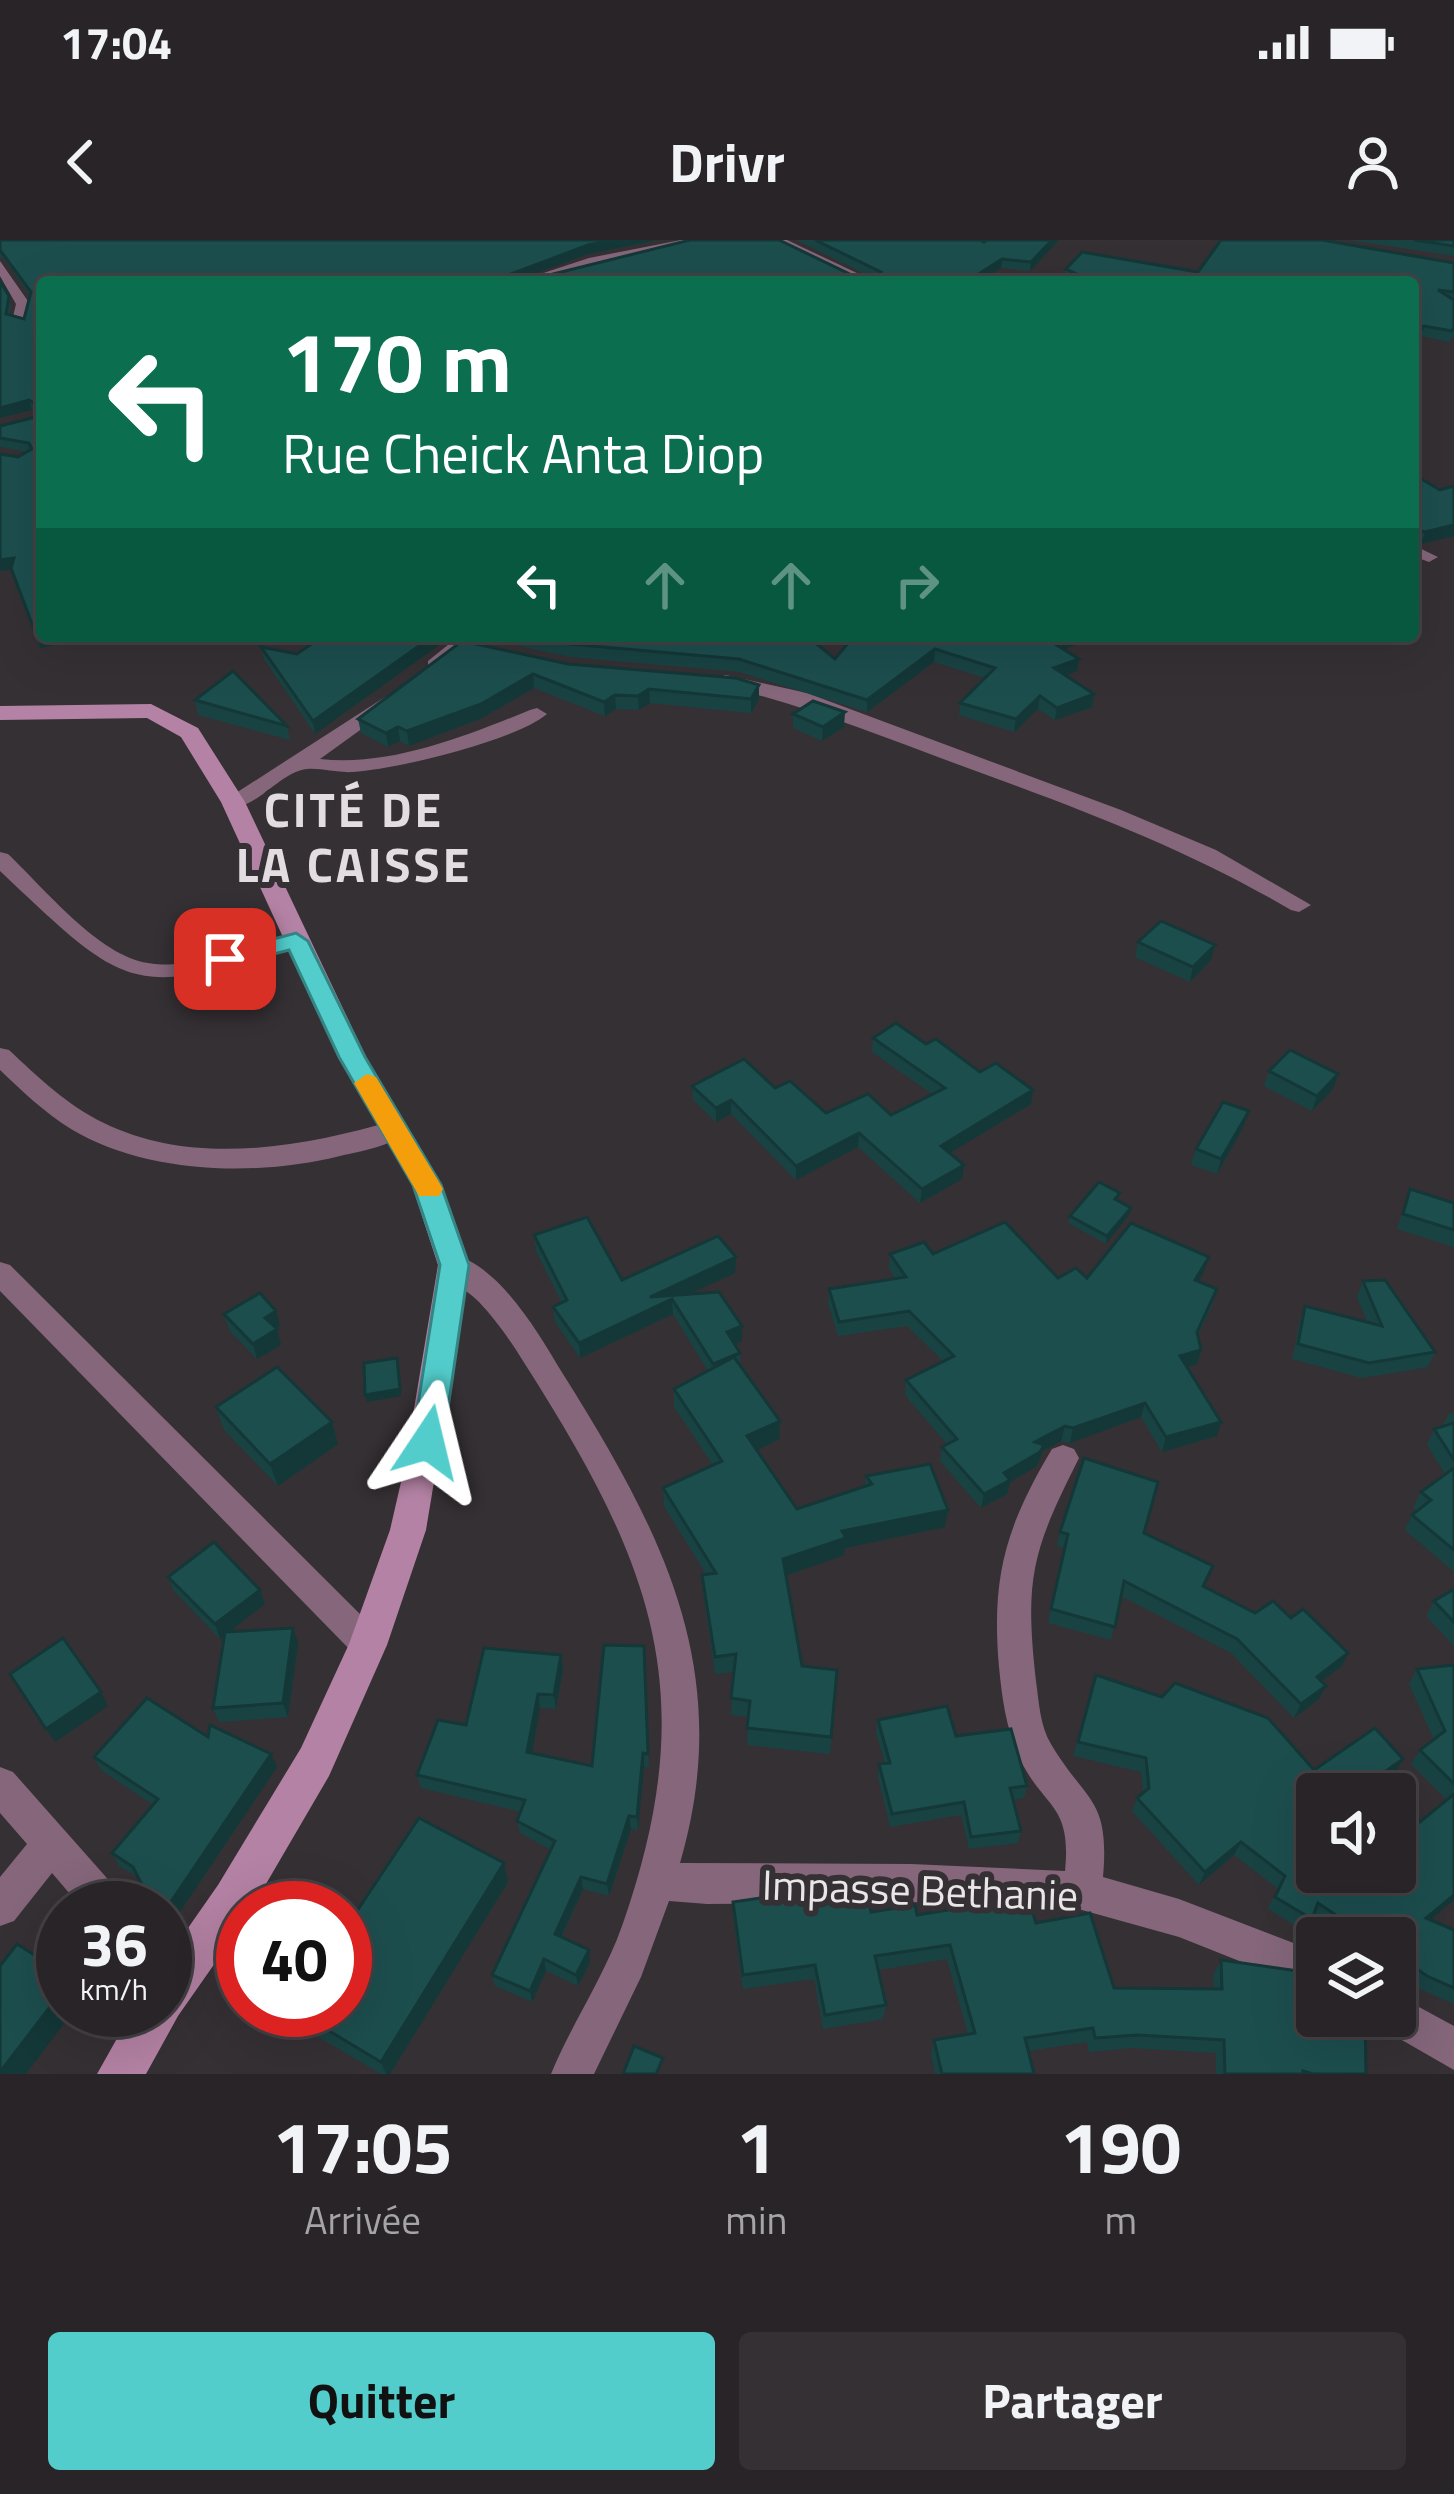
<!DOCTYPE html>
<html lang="fr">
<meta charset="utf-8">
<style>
body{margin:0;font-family:"Titillium Web",sans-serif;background:#343033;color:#f1f3f6;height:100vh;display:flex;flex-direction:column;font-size:45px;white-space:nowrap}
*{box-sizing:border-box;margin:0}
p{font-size:39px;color:#a5a4a7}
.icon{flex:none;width:66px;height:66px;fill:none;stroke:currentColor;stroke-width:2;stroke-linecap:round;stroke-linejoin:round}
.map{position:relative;height:1834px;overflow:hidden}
.side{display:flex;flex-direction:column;background:#282427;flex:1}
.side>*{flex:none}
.top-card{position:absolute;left:36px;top:36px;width:1383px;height:366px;border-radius:12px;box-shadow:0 12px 48px #0002,0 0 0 3px #444144;background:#0b6e4f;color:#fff;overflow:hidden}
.buttons{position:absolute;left:1296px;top:1533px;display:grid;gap:24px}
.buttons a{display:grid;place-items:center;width:120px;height:120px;border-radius:12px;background:#282427;box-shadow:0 12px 48px #0002,0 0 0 3px #444144;font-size:60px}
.speed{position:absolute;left:36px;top:1641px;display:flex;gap:24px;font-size:60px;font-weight:700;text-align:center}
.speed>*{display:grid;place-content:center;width:156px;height:156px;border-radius:50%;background:#282427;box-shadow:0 12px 48px #0002,0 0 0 3px #444144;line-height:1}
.speed small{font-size:30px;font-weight:400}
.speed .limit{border:18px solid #d22;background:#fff;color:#111}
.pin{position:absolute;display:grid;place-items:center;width:102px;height:102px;color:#fff;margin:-51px;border-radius:24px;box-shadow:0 6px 18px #0006}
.me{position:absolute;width:132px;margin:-66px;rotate:10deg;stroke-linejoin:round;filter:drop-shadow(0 0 9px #0008)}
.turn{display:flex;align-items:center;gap:42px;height:252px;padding:0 48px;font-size:54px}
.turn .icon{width:156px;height:156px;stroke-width:2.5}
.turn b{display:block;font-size:84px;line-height:102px}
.lanes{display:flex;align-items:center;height:114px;padding:0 48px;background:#0003;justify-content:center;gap:60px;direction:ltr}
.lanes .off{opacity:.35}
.eta{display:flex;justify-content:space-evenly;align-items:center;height:204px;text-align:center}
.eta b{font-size:72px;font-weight:700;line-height:84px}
.button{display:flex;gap:24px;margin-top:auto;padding:24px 48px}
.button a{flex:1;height:138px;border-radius:12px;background:#52cdcc;color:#111;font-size:48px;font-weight:700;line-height:138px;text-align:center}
.button a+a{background:#343033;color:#f1f3f6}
.status{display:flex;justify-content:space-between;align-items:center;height:84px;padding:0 60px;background:#282427;direction:ltr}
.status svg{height:33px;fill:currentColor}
header{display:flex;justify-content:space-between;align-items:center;height:156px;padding:0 48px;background:#282427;font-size:54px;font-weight:700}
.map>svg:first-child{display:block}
</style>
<div class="status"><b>17:04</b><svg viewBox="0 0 49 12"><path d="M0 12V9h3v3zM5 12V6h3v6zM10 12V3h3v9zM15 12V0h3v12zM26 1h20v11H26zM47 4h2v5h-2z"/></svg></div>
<header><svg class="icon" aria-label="back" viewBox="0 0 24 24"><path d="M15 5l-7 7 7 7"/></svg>Drivr<svg class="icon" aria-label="person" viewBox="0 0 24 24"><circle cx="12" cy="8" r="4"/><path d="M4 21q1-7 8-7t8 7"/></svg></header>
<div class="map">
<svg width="1454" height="1834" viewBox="0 0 1454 1834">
<rect width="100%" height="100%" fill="#353034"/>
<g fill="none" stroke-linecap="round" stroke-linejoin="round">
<g fill="#85667b" fill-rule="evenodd">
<path d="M681,0H706L537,42H516L589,18Z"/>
<path d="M771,0H787L876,42H858Z"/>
<path d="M0,21L30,64L24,84L12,81L16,64L0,36Z"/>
<path d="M1413,305L1438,317L1429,322L1413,316Z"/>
<path d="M459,396H479L442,429H428V421Z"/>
<path d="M726,435L807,453L1121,570L1216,610L1311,665L1299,672L1291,670C1184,607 1070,565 954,523C876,494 801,464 719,445V437Z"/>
<path d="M385,457L395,463L392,467L320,519C390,527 466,496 530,470L537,468L547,474C515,501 397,529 353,532C338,533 322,528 307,529C278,532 257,572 225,567L222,562Z"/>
<path d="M0,612L8,614C44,648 99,716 148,723C196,731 250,706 296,694L308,701L304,706C130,757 130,754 0,631Z"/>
<path d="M0,808L9,810C38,837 68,866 104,883C194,927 302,907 393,881L406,890C393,907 360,911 340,916C256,937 146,934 71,889C45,873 22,851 0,830Z"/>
<path d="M454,1014C503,1030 538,1093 563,1134C662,1292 736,1431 680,1623L911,1624L1065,1631C1072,1562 1043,1569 1019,1517C1006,1488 1002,1458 999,1427C991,1337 1006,1286 1052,1209L1063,1205L1074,1209L1079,1218C1033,1310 1024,1336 1036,1441C1039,1462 1040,1486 1051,1504C1086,1563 1110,1557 1103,1637L1179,1659L1317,1712V1752L1179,1697L1082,1670L911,1662L707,1664L669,1661L641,1737L594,1834H551C572,1783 604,1737 622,1686C705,1451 651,1321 523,1121C510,1100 496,1080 479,1062C467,1050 448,1040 440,1025L444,1017Z"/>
<path d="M0,1022L10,1025L380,1394L385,1405L380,1416L368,1421L356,1416L0,1051Z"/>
<path d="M0,1527L13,1532L121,1654L126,1668H82L52,1633L14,1681L0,1686V1637L27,1604L0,1573Z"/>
<path d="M1395,1754L1454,1786V1830L1381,1788L1376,1776H1395Z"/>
</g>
<path fill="#b482a4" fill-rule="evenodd" d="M151,464L198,488L245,562L366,817L442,945L470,1025L426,1290L387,1405L329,1536L252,1668H243V1683L178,1776L146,1834H97L133,1770H165V1721L218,1645L301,1508L349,1404L390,1290L404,1229L438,1025L412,945L338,817L221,562L181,497L147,478L0,480V466Z"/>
</g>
<g fill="#194343">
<path d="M0,0H658L588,14L529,36L873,38L797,0H980L984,2L1059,0L1030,31L1001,28L979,42H42V396H87V398L40,408L11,329L18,217L27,212L0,207V186L36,177L39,174L32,170L0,178V41L11,65L10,75L24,79L30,56L4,18H0Z"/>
<path d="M1349,0H1454V16Z"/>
<path d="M1454,23V95L1449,102L1421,96L1413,102V42H1071L1065,39L1066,29L1198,32Z"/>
<path d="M1413,234L1440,250L1454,246V296L1421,304L1413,301Z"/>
<path d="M323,396L315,494L264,419L261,407L297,414Z"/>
<path d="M482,396H784L835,419L854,396L1064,409L1079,419L1077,431L1066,435L1094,454L1092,467L1055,480L1038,469L1014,492L959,475L960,463L985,438L934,422L867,472L739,432L570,417L483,398Z"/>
<path d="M568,424L759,445V459L751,473L650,463L639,470L616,469L605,476L534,448L482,478L409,506L400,501L388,507L361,493L358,479Z"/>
<path d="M195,460L287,486L290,500L198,475Z"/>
<path d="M793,474L844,487L822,501L793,488Z"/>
<path d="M1138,702L1211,720L1190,742L1135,717Z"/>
<path d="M873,798L926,804L980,832L1033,850L1031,864L950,913L962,939L920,963L858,907L796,940L731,874L716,882L693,860L692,846L775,848L826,873L891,875L932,854L872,812Z"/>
<path d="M1269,831L1333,849L1312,871L1264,846Z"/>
<path d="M1244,886L1217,934L1191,925L1196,909Z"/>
<path d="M1410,949L1454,963V1007L1397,989Z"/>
<path d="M1118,961L1129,975L1106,1004L1068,983L1070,976Z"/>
<path d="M534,995L622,1040L735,1033L689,1054L742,1086V1101L734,1104L740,1113V1125L780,1181L779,1199L756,1210L797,1269L865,1247L866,1236L945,1287L845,1308L844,1315L786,1335L802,1426L837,1430L830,1514L747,1505L748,1477L731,1475L734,1432L715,1434L703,1352L702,1335L706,1334L664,1266L663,1248L713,1225L674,1167V1149L708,1131L673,1074L580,1118L555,1082L553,1067L562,1063L536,1011Z"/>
<path d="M890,1014H933L1058,1038L1204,1032L1198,1042L1213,1064L1198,1095L1197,1124L1187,1127L1217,1196L1162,1212L1141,1177L1070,1203L1061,1201L1043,1211L1037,1226L1010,1242L1007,1254L981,1268L940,1221L942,1207L947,1204L905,1155L906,1140L943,1121L907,1086L838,1096L828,1063L829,1049L896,1039L889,1029Z"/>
<path d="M1363,1041L1435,1112L1428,1127L1362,1138L1292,1119L1300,1081L1305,1066L1367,1082L1357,1057Z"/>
<path d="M276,1071L280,1086L276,1089L281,1105L257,1119L229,1090L224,1074Z"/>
<path d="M216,1167L332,1182L338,1204L278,1246L224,1190Z"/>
<path d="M1454,1172V1332L1405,1290L1412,1275L1417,1271L1413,1268L1421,1252L1445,1234L1427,1205L1434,1189L1442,1187L1449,1174Z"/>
<path d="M1060,1292L1144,1293L1204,1347L1255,1373L1291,1378L1348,1413L1342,1426L1321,1441L1319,1459L1294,1478L1231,1413L1121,1356L1111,1400L1048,1383L1064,1309L1057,1306Z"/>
<path d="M168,1337L260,1350L265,1364L229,1392L298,1402L288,1477L219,1482L213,1468L224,1396L220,1399L174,1351Z"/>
<path d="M1454,1349V1406L1426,1376L1434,1361Z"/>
<path d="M644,1406L649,1528L644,1527L638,1590L631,1589L609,1656L583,1649L562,1697L590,1722L578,1746L546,1731L532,1762L495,1746L492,1735L551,1610L520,1593L517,1581L521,1572L421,1548L417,1535L466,1485L561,1415L563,1429L556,1469L540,1468L532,1513L592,1526Z"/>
<path d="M1454,1425V1660L1430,1680L1454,1690V1764L1418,1748L1395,1733V1698H1343L1313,1677L1304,1691L1268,1669L1278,1649L1234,1615L1199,1645L1132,1571L1137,1558L1143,1553L1141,1532L1073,1516L1096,1435L1314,1530L1403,1519L1395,1533L1380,1543L1420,1582L1447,1560L1411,1524L1420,1510L1434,1500L1409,1444L1417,1429Z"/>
<path d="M878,1480L956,1496L1027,1546L1024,1558L1013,1560L1021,1591L1018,1603L969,1609L961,1575L890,1587L878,1537L879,1524H885L876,1493Z"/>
<path d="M94,1517L277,1527L173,1682L165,1674V1668H159L150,1660L139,1638L119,1626L112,1613L153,1565L101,1530Z"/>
<path d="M504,1623L508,1642L390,1834H381L300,1786L293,1770Z"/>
<path d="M733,1662L1036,1683L1114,1748L1214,1749L1213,1735L1221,1720L1366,1834H1216V1813L1131,1808L1089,1812L1087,1802L1028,1811L1034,1834H935L931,1813L934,1800L968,1794L947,1719L878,1730L886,1765L883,1779L823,1789L814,1739L743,1749L733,1677Z"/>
</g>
<g fill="#143737">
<path d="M613,0H658L588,14L513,42L511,34L588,5Z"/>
<path d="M1052,0H1059L1030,31L1031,22Z"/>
<path d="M1002,19L1001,28L979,42H966Z"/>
<path d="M1424,86L1421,96L1413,102L1416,92Z"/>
<path d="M29,160L32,170L0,178V168Z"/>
<path d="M1454,285V296L1421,304L1425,292Z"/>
<path d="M14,318L17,329L0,331V320Z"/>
<path d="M42,396H87V398L40,408L37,397Z"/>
<path d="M433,396H452L315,494L313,481Z"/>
<path d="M1068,396H1099L1050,415L1052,402Z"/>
<path d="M935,409L934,422L867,472V460Z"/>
<path d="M1079,419L1077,431L1053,440L1054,428Z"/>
<path d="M533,434L534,448L482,478L409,506L407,491Z"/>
<path d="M759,445V459L751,473V459Z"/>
<path d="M649,449L650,463L639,470L638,456Z"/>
<path d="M1094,454L1092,467L1055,480L1057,468Z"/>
<path d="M615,455L616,469L605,476L604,462Z"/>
<path d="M1040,456L1038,469L1014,492L1016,479Z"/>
<path d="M845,472L844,487L822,501L823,487Z"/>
<path d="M398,487L400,501L388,507L386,493Z"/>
<path d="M1215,705L1211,720L1190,742L1193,727Z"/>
<path d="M1338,834L1333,849L1312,871L1317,856Z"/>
<path d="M1033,850L1031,864L940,919L941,906Z"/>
<path d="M731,860V874L716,882V868Z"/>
<path d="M1249,871L1244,886L1217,934L1221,919Z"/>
<path d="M859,893L858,907L796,940V926Z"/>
<path d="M964,925L962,939L920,963L922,949Z"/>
<path d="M1131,968L1129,975L1106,1004L1107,996Z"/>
<path d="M736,1017L735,1033L672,1062L673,1074L580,1118L579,1103L650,1057Z"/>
<path d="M1209,1017L1204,1032L1190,1055L1195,1040Z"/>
<path d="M276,1071L280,1086L270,1093L265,1078Z"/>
<path d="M742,1086V1101L727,1107V1092Z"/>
<path d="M277,1089L281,1105L257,1119L253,1104Z"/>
<path d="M1201,1110L1197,1124L1175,1130L1180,1116Z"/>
<path d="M397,1118L401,1156L367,1162L365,1155Z"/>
<path d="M1145,1163L1141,1177L1070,1203L1073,1188Z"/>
<path d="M780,1181L779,1199L747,1215V1196Z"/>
<path d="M332,1182L338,1204L278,1246L270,1224Z"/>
<path d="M1221,1182L1217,1196L1162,1212L1166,1197Z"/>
<path d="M1065,1186L1061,1201L1043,1211L1037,1226L1010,1242L1007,1254L981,1268L984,1254L1035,1202Z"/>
<path d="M948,1270L945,1287L845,1308L844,1315L782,1337L783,1319L842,1291Z"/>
<path d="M260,1350L265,1364L220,1399L215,1384Z"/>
<path d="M293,1388L298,1402L288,1477L283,1463Z"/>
<path d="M1348,1413L1342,1426L1310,1450L1317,1437Z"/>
<path d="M561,1415L563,1429L556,1469L554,1455Z"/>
<path d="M1326,1446L1319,1459L1294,1478L1301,1464Z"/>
<path d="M101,1452L108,1466L55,1502L46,1489Z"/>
<path d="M538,1454L540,1468L530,1525L527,1512Z"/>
<path d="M643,1513L644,1527L638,1590L637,1577Z"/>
<path d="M271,1514L277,1527L173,1682L166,1669Z"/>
<path d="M1403,1519L1395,1533L1368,1552L1376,1538Z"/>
<path d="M629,1576L631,1589L609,1656L607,1644Z"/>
<path d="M1241,1602L1234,1615L1199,1645L1205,1632Z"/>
<path d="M504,1623L508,1642L390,1834H386L381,1822Z"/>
<path d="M581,1637L583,1649L557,1706L555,1694Z"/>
<path d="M1454,1655V1660L1417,1691L1426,1678Z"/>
<path d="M589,1710L590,1722L578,1746L576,1735Z"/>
<path d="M544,1719L546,1731L532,1762L530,1751Z"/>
<path d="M63,1750V1770H74L26,1834H0Z"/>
</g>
<g fill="#1d4e4e" stroke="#143737" stroke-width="3">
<path d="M0,0H613L588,5L511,34L537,38L690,0H779L856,37L877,38L881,32L815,0H980L984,2L987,0H1052L1031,22L1002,19L966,42H42V168L29,160L0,168V41L9,56L6,74L24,79L31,52L0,10Z"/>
<path d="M1221,0H1322L1454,23V52L1438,50L1454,60V88L1452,91L1424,86L1416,92L1413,91V42H1247L1249,37L1228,42H1081V36L1066,29L1082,12L1198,32Z"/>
<path d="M1414,0H1454V6Z"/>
<path d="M42,170V396L37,397L11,328L14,318L0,320V214L18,217L32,209L29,203L0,198V186L36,177Z"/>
<path d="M1413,234L1440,250L1454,246V285L1425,292L1415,289L1413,293Z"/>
<path d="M323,396H433L313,481L261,407L297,414Z"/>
<path d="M530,396H807L835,419L854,396H1068L1052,402L1079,419L1054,428L1094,454L1057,468L1040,456L1016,479L960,463L995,428L935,409L867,460L739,419L569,404Z"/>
<path d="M462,401L568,424L736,438L759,445L751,459L649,449L638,456L615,455L604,462L533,434L481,464L407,491L398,487L386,493L358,479Z"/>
<path d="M233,431L287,486L195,460Z"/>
<path d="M813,461L845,472L823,487L793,474Z"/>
<path d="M1161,681L1215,705L1193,727L1138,702Z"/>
<path d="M896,783L926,804L936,799L980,832L996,823L1033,850L941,906L964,925L922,949L859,893L796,926L731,860L716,868L692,846L744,819L775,848L790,841L826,873L868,854L891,875L945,848L873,798Z"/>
<path d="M1290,810L1338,834L1317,856L1269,831Z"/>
<path d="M1223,862L1249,871L1221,919L1196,909Z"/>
<path d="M1099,942L1120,953L1115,959L1131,968L1107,996L1070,976Z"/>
<path d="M1410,949L1454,963V990L1403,974Z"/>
<path d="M587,977L622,1040L718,996L736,1017L650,1057L719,1052L742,1086L727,1092L740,1113L713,1124L672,1059L579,1103L553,1067L567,1060L534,995Z"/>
<path d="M1005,982L1058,1038L1076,1028L1087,1038L1131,983L1209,1017L1195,1040L1217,1049L1197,1092L1201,1110L1180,1116L1221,1182L1166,1197L1145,1163L1073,1188L1065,1186L1035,1202L1044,1205L1040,1212L1004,1233L1010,1240L984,1254L942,1207L957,1199L906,1140L954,1116L909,1071L839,1082L829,1049L906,1037L890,1014L924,1002L933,1014Z"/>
<path d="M1385,1040L1435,1112L1369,1123L1298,1104L1305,1066L1382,1086L1363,1041Z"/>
<path d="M260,1053L276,1071L265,1078L277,1089L253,1104L224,1074Z"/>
<path d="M734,1117L780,1181L747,1196L797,1269L872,1244L866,1236L930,1224L948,1270L842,1291L846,1298L783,1319L802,1426L837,1430L831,1497L747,1488L750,1461L731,1458L736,1414L715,1417L702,1335L716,1333L663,1248L722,1221L674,1149Z"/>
<path d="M397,1118L400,1149L365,1155L364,1123Z"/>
<path d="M277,1127L332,1182L270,1224L216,1167Z"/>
<path d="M1454,1183V1220L1434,1189Z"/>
<path d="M1084,1218L1158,1242L1144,1293L1213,1326L1203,1346L1255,1373L1273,1361L1291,1378L1303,1369L1348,1413L1317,1437L1326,1446L1301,1464L1237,1399L1124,1341L1115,1387L1051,1369L1068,1294L1060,1292Z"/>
<path d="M1454,1228V1310L1412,1275L1431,1260L1421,1252Z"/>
<path d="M214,1302L260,1350L215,1384L168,1337Z"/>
<path d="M1454,1349V1382L1434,1361Z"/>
<path d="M293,1388L283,1463L213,1468L225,1392Z"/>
<path d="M63,1398L101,1452L46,1489L10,1434Z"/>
<path d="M604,1405L644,1406L648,1514L643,1513L637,1577L629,1576L607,1644L581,1637L555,1694L589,1710L576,1735L544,1719L530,1751L492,1735L555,1601L517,1581L525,1560L417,1535L438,1480L466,1485L484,1408L561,1415L554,1455L538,1454L527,1512L592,1526Z"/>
<path d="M1454,1425V1544L1420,1510L1445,1491L1417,1429Z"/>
<path d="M1096,1435L1162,1457L1175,1443L1268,1478L1314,1530L1375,1488L1403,1519L1376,1538L1392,1554H1317V1632H1395V1557L1420,1582L1454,1554V1655L1426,1678L1454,1690V1748L1427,1736L1395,1714V1698H1370L1318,1663L1312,1679L1275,1657L1285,1636L1241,1602L1205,1632L1137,1558L1149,1548L1146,1518L1078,1502Z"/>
<path d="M147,1458L208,1497L210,1485L271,1514L166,1669L143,1647L133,1627L112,1613L158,1559L94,1517Z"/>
<path d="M947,1466L956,1496L1011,1489L1027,1546L1010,1548L1021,1591L971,1597L964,1562L892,1574L879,1524L890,1523L878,1480Z"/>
<path d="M419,1578L504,1623L381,1822L294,1770H345V1689Z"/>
<path d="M803,1652H867L871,1672L915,1665L917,1675L1028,1657L1036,1683L1090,1673L1114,1748L1222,1749L1221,1720L1298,1731L1317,1739V1776H1365L1366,1834H1313L1303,1831V1834H1225L1224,1800L1138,1795L1095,1798L1093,1788L1025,1798L1034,1834H942L934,1800L975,1793L950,1705L875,1716L886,1765L825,1775L815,1725L743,1735L733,1662Z"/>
<path d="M17,1704L63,1733V1750L0,1832V1726Z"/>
<path d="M243,1726V1758L227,1748Z"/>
<path d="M634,1806L663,1818L656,1834H623Z"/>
</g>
<path fill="#52cdcc" stroke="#358585" stroke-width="3" d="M296,693L308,701L365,817L441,945L469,1025L443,1202L439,1212L428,1216L416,1212L412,1202L440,1025L413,945L339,817L289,710L225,727L213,719L217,714Z"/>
<path fill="#f59e0b" d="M367,834L376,837L439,942L443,949L439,956H419L354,843Z"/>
<g text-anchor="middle" stroke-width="12" stroke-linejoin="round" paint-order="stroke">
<g font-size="42" fill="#e9e6e8" stroke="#353034">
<text transform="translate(920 1650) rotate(2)" y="15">Impasse Bethanie</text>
</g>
<g font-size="48" font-weight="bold" letter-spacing="3" fill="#e3dde1" stroke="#353034">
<text x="354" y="587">CITÉ DE<tspan x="354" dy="55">LA CAISSE</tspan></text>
</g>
</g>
</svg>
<div class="buttons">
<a><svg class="icon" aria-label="sound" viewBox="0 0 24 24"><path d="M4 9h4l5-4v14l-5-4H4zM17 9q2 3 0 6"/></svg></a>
<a><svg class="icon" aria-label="layers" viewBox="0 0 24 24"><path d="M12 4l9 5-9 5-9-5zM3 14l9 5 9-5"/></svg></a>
</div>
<div class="speed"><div>36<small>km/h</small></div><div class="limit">40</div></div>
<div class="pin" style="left:225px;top:719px;background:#d93025"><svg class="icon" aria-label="arrive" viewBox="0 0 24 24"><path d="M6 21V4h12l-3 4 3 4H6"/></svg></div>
<svg class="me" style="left:428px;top:1202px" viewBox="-20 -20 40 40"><path d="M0-17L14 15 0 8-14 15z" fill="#52cdcc" stroke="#fff" stroke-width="4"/></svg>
<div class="top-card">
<div class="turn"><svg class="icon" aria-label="left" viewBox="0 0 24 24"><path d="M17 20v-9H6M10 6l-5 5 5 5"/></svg><div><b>170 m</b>Rue Cheick Anta Diop</div></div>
<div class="lanes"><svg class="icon" aria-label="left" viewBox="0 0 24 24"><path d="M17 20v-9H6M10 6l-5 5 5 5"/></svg><svg class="icon off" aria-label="ahead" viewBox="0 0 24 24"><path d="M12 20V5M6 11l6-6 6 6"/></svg><svg class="icon off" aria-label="ahead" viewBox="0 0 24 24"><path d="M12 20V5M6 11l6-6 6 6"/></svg><svg class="icon off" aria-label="right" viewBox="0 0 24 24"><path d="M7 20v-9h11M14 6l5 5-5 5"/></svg></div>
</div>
</div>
<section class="side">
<div class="eta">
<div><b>17:05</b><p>Arrivée</p></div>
<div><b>1</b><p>min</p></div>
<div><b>190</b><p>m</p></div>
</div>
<div class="button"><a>Quitter</a><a>Partager</a></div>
</section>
